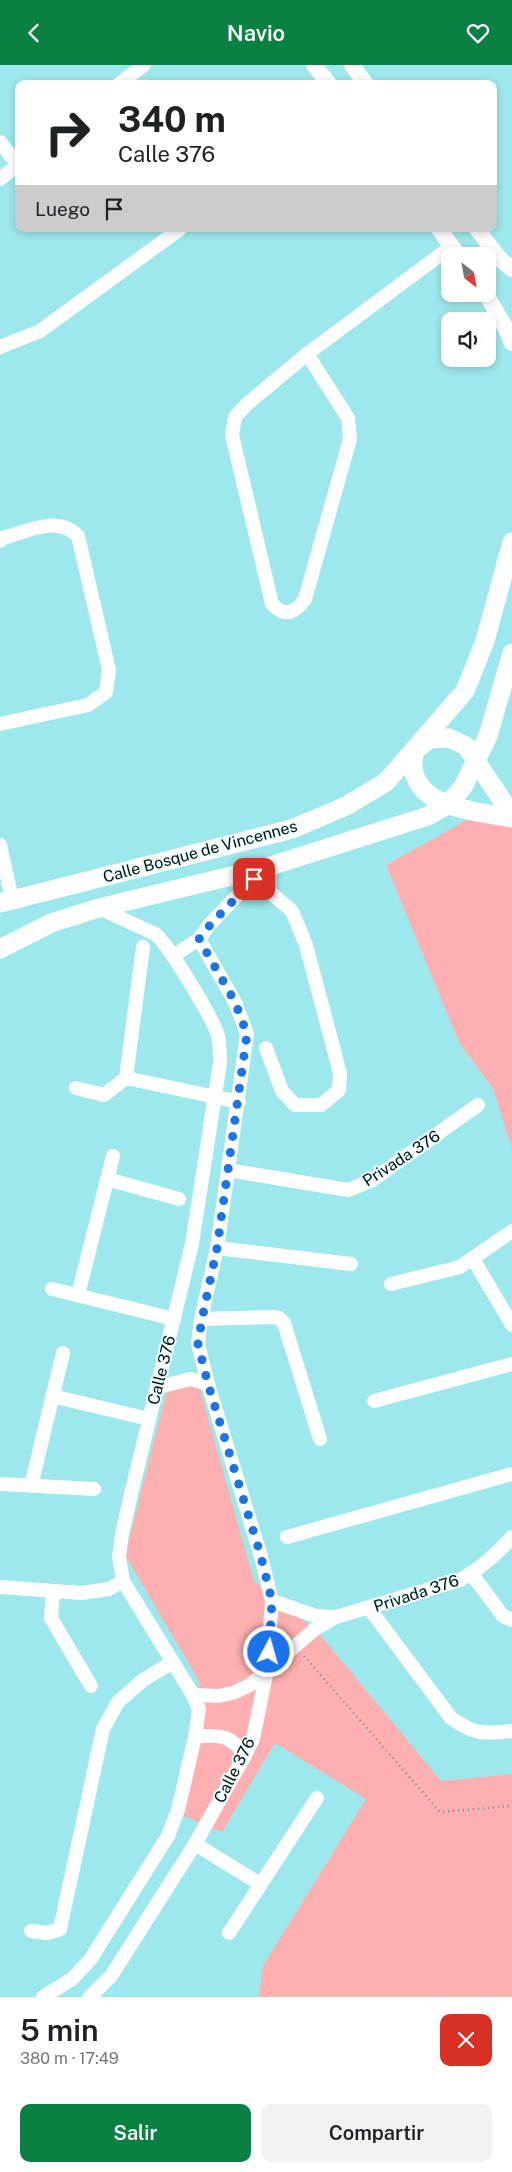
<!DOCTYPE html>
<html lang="es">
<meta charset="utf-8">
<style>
body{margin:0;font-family:"Public Sans",sans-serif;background:#f2f2f2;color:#202124;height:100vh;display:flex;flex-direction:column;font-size:19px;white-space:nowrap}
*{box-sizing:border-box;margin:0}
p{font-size:16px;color:#757577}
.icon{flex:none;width:28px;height:28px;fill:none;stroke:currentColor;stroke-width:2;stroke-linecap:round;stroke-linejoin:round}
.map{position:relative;height:1932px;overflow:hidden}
.panel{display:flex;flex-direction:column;background:#fff;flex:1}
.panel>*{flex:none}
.top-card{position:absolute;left:15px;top:15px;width:482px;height:152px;border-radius:10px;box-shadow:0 2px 8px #0003;background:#fff;color:#202124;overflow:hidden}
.needle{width:32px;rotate:149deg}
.controls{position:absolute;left:441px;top:182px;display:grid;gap:10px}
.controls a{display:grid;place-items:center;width:55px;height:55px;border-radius:10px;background:#fff;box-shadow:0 2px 8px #0003;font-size:25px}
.pin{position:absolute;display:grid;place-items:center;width:42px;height:42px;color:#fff;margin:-21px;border-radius:10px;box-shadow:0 2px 8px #0006}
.me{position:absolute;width:55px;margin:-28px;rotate:6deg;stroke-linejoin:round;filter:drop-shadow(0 0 4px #0008)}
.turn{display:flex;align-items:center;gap:18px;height:105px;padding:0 20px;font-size:22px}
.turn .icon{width:65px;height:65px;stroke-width:2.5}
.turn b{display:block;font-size:35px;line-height:42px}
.then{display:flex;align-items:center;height:48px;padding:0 20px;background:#0003;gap:10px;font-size:19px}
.round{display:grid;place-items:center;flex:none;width:52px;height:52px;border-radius:10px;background:#f2f2f2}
.overview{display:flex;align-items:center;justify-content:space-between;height:85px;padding:0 20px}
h1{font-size:30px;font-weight:600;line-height:38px}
.button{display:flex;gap:10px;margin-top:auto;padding:10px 20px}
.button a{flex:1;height:58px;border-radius:10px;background:#0b8043;color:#fff;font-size:20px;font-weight:600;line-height:58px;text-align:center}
.button a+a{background:#f2f2f2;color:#202124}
header{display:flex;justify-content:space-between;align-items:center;height:65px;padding:0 20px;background:#0b8043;color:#fff;font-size:22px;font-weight:600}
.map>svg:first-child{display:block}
</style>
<header><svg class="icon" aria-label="back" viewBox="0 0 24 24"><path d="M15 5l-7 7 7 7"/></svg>Navio<svg class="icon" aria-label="heart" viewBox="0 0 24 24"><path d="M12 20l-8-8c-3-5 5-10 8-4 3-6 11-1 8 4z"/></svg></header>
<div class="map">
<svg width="512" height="1932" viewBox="0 0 512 1932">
<rect width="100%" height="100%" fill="#9ce8ec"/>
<g fill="#fdb0af">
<path d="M512,730V1083L493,1024L459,977L386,800Z"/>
<path d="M169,1318L199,1321L254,1516L319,1568L441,1716L512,1709V1932H259L263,1901L366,1734L275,1678L222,1767L177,1748L205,1651L198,1614L125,1490Z"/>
</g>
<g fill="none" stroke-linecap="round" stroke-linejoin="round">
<path stroke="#5e9396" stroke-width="2.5" stroke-dasharray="1 4" stroke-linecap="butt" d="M304,1591L440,1747L512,1741"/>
<g stroke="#fff" stroke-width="14">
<path d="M119,19L144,0"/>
<path d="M0,77L18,100"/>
<path d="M0,114L19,99"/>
<path d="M0,282L40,266L180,164"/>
<path d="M307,289L348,353L350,374L305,534C295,548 285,553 272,539L232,370L235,352L247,339L307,289L452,181"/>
<path d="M0,476L3,473C29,466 57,450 78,471L109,605L106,627L88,640L0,659"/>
<path d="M0,780L12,834"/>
<path d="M255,814L292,846L306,880L340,1008L339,1025L321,1040H295L282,1026L266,983"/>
<path d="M173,891L199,874L209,860L260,807"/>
<path d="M126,1013L239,1037"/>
<path d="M76,1023L104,1030L126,1013L143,882"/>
<path d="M228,1105L348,1125L371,1116L478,1040"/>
<path d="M107,1114L179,1134"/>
<path d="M217,1183L351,1199"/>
<path d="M473,1194L512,1260"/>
<path d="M391,1219L460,1202L512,1166"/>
<path d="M52,1224L174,1254"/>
<path d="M78,1230L113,1091"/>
<path d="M201,1254L272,1252L279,1253L284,1258L320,1374"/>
<path d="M158,1322L191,1314L208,1319"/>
<path d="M52,1331L149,1354"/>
<path d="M374,1336L512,1299"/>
<path d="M0,1419L94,1424"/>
<path d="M31,1421L63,1288"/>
<path d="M287,1472L512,1409"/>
<path d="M471,1508L503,1551L512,1555"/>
<path d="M0,1522L81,1528L109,1524L123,1516"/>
<path d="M53,1526L51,1553L91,1621"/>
<path d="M272,1536L316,1551L335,1552"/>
<path d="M369,1543L451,1653C475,1670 484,1669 512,1666"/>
<path d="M193,1630L218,1631L233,1628L250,1620L315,1564L336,1552L460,1515C480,1504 497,1489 512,1472"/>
<path d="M195,1672C218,1669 234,1670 244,1692"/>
<path d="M195,1779L260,1819"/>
<path d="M31,1866L48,1868L60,1864L103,1664L118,1637L143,1615L173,1597"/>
<path d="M229,1868L317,1733"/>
<path d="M43,1932L72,1914L90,1895L168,1771L178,1745L195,1672L199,1644L193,1630L123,1516L119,1492L122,1469L132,1425L192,1179L220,998C220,990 220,980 218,971C215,957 166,875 155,869L99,843"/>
<path d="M90,1932L111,1911L195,1779L244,1692L253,1674L267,1605L272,1536L260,1488L208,1319L198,1279L201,1254L217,1183L247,969L235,937L199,874"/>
</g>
<g stroke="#fff" stroke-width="16">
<path d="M314,0L329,19"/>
<path d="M352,0L366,19"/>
<path d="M439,164L459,191"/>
<path d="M477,164L500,194L512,204"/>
<path d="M486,229L504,260L512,278"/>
</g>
<g stroke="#fff" stroke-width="19">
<path d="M512,750L466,681L449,673L430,674L415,685C414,691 412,698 413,704C421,745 478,746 512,753"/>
<path d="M0,838L292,764L346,741L386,717L465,626L485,576L512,477"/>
<path d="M0,884L51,858L99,843L264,803L428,751L447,740L463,722L488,671L512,588"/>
</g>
</g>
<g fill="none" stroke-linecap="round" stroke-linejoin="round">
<path stroke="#1a73e8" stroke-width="9" stroke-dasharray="0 16.2" d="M254,814L210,860L199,874L235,937L247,969L217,1183L202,1254L198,1279L208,1319L260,1488L272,1536L269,1587"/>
</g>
<g text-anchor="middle" stroke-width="4" stroke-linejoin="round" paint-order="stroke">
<g font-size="16" fill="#001213" stroke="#effdfd">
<text transform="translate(200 786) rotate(-15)" y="6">Calle Bosque de Vincennes</text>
<text transform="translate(401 1093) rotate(-33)" y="6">Privada 376</text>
<text transform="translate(161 1305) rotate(-76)" y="6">Calle 376</text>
<text transform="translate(416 1528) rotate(-18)" y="6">Privada 376</text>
<text transform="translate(234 1705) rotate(-63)" y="6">Calle 376</text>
</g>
</g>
</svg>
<div class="controls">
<a><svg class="needle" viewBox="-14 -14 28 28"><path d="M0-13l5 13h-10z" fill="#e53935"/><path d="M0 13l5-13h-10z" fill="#757577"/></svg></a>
<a><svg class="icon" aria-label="sound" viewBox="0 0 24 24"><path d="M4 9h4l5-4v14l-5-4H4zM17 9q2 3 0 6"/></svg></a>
</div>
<div class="pin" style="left:254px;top:814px;background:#d93025"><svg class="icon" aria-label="arrive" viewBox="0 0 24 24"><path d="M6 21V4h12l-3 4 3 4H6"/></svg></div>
<svg class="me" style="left:269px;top:1587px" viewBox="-20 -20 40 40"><circle r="17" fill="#1a73e8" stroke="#fff" stroke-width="3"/><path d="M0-11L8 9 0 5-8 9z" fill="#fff"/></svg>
<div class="top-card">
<div class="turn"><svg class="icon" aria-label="right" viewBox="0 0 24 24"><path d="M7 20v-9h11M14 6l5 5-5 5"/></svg><div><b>340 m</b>Calle 376</div></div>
<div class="then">Luego<svg class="icon" aria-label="arrive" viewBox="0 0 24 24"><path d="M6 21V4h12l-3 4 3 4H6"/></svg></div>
</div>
</div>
<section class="panel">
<div class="overview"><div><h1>5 min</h1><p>380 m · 17:49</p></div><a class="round" style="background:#d93025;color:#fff"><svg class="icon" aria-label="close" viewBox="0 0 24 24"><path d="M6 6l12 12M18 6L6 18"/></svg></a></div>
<div class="button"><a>Salir</a><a>Compartir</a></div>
</section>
